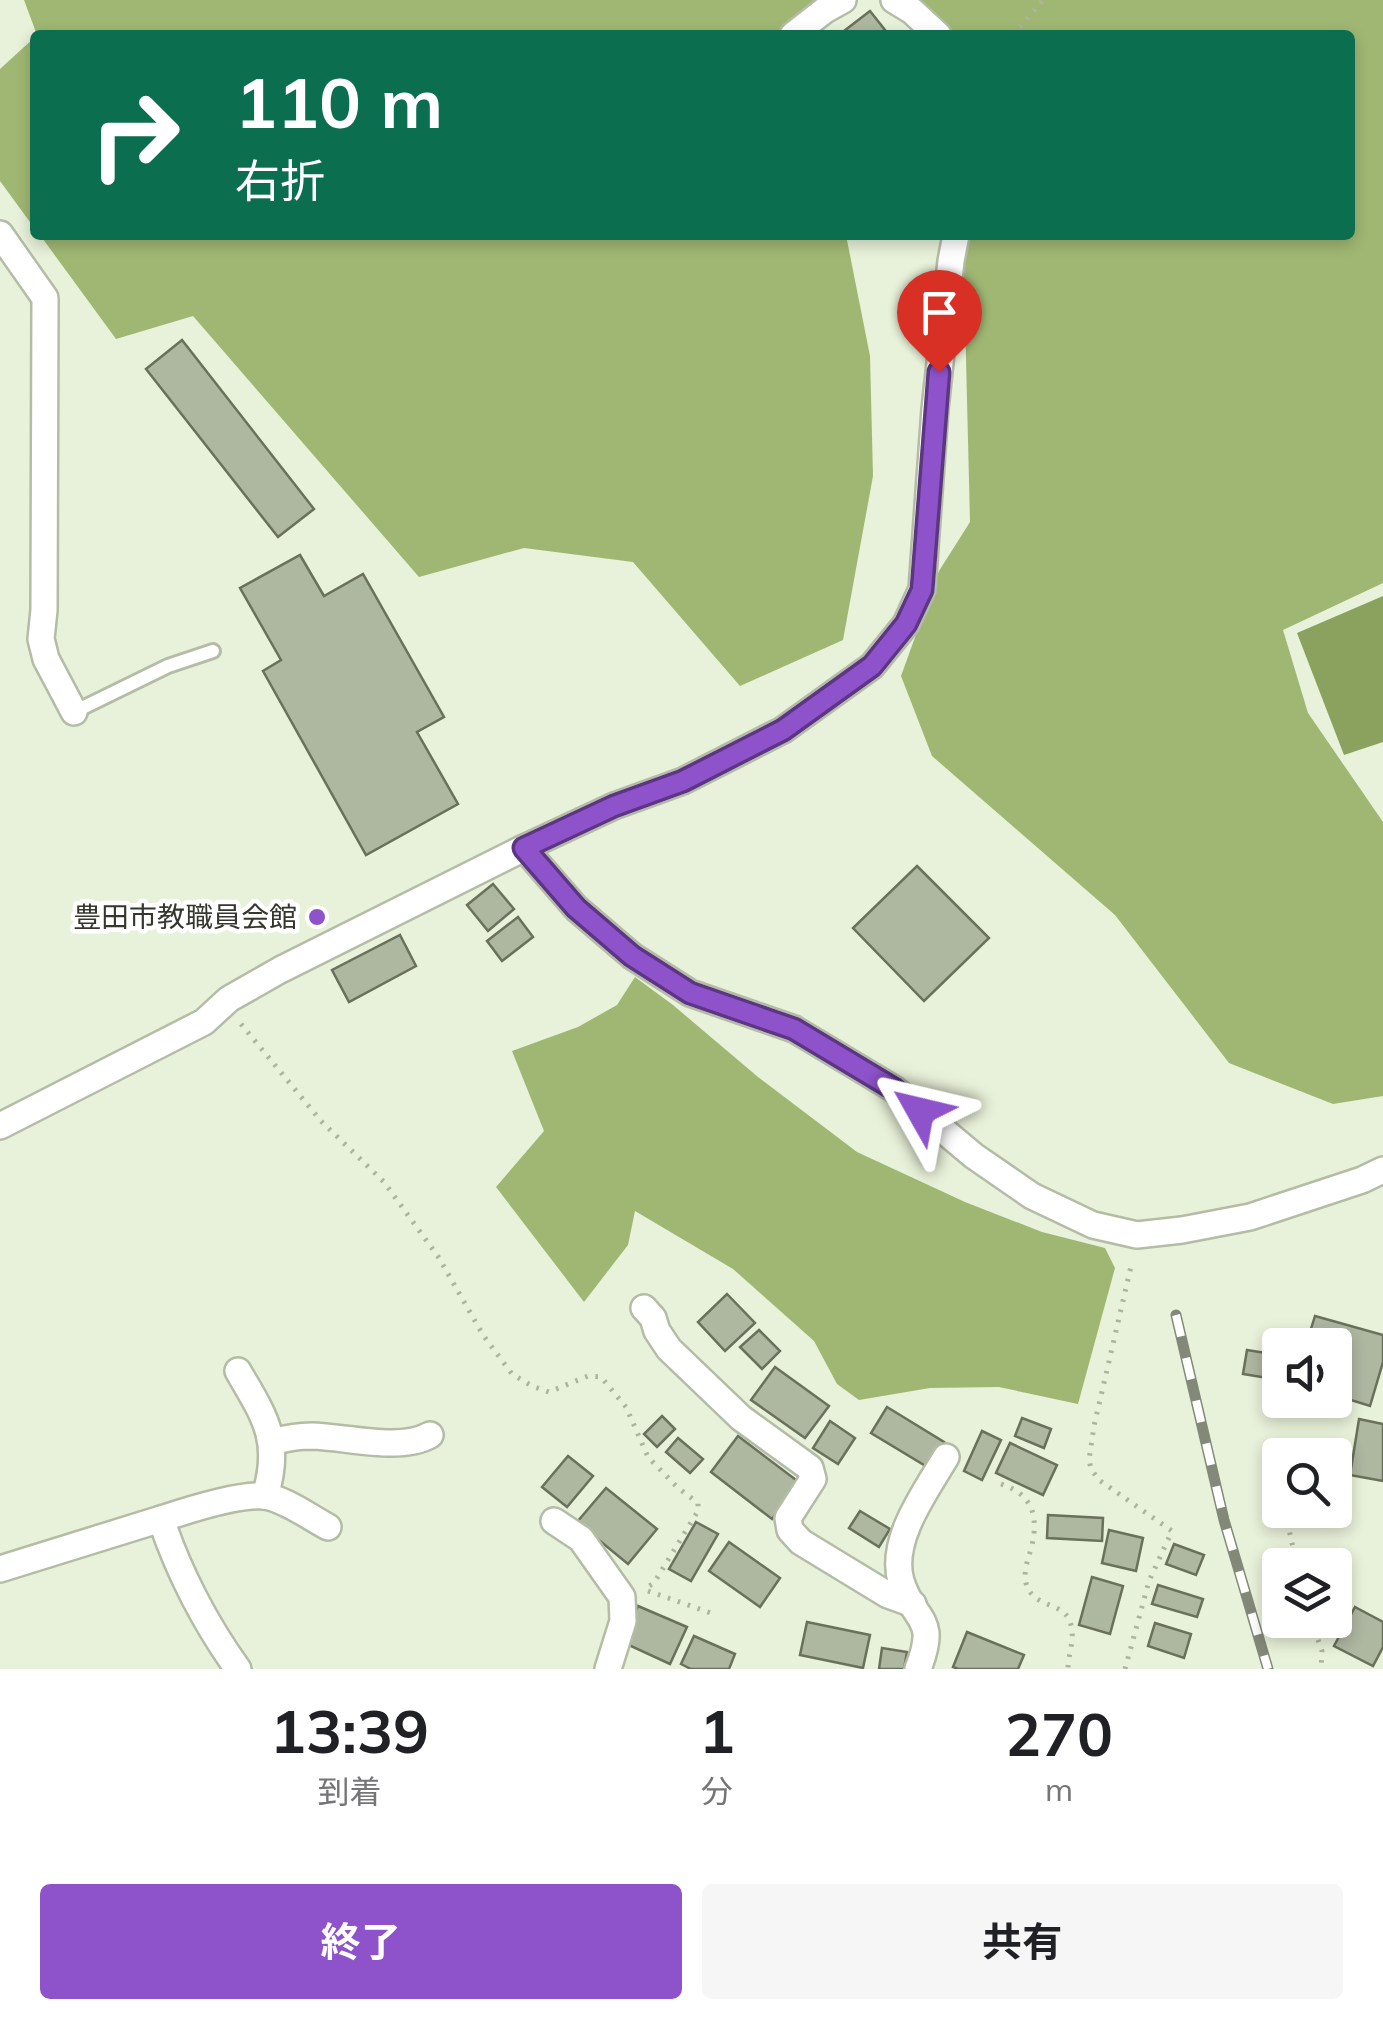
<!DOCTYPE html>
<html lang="ja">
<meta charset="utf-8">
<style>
body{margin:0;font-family:Mulish,"Noto Sans JP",sans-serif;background:#f6f6f6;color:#202124;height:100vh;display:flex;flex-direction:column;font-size:38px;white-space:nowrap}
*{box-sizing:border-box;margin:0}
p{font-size:32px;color:#757577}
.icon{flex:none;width:55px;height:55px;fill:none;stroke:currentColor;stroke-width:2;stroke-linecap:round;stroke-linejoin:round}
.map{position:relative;height:1669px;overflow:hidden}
.details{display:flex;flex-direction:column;background:#fff;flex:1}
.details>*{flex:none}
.top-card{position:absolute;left:30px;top:30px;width:1325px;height:210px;border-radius:10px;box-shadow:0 5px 15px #0003;background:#0b6e4f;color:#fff;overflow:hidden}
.tools{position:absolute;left:1262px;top:1328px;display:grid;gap:20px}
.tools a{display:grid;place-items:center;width:90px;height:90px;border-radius:10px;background:#fff;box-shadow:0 5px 15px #0003;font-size:50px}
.pin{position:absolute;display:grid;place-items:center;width:85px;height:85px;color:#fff;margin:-102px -42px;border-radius:50% 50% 50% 0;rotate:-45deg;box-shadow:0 0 10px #0007}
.pin .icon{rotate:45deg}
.me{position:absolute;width:110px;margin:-55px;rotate:307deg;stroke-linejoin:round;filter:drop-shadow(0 0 8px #0008)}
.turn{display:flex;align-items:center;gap:35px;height:210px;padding:0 40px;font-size:45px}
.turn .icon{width:130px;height:130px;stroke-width:2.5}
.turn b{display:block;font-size:70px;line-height:85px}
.eta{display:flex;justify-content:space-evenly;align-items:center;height:170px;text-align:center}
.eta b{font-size:60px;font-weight:700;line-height:70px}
.cta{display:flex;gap:20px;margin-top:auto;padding:20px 40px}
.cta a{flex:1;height:115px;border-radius:10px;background:#8e53ca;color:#fff;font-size:40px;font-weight:700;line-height:115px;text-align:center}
.cta a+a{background:#f6f6f6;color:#202124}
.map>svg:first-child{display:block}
</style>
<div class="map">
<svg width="1383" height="1669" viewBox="0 0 1383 1669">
<rect width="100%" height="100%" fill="#e8f1d9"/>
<g fill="#a0b773">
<path d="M24,0H837L780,35H37Z"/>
<path d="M881,0H1383V583L1283,630L1308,713L1383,822V1096L1333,1104L1229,1063L1115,915L932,756L901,676L939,571L970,522L963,235H1350V35H924Z"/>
<path d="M35,37V229L0,181V69Z"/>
<path d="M40,235H846L870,356L873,476L843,640L740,686L633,562L524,548L419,577L193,316L116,339Z"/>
<path d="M635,977L673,1005L758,1077L857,1152L965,1202L1042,1232L1105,1248L1115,1268L1078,1404L999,1387L930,1388L859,1400L837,1384L814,1341L733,1269L635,1211L628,1245L584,1302L496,1187L544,1131L512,1051L578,1027L617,1005Z"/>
</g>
<path fill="#8ba25f" d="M1383,596V742L1344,755L1297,633Z"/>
<g fill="#aeb7a0" stroke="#69705c" stroke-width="2.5">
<path d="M870,11L889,35H847L844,31Z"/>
<path d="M182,340L314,509L278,537L146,369Z"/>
<path d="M300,555L324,596L363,574L444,717L417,732L458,804L366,855L263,671L281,660L240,588Z"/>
<path d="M917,866L989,938L924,1001L853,928Z"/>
<path d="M493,884L514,909L488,931L467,905Z"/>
<path d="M518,917L533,937L502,961L487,941Z"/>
<path d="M400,935L416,966L349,1002L332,970Z"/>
<path d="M727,1294L755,1323L725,1351L698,1322Z"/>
<path d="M1315,1316L1383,1335V1362L1370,1406L1335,1395V1345H1306Z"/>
<path d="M759,1330L780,1351L762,1369L740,1347Z"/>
<path d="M1247,1350L1272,1354L1268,1378L1243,1374Z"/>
<path d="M775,1367L829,1406L805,1438L751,1400Z"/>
<path d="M887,1407L944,1442L929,1468L871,1433Z"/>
<path d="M662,1416L675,1429L657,1447L644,1434Z"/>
<path d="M1022,1418L1051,1429L1044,1448L1015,1436Z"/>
<path d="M1359,1419L1383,1424V1481L1350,1475Z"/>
<path d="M830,1421L855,1438L838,1464L813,1448Z"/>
<path d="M982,1431L1001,1440L982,1480L964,1471Z"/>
<path d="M738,1436L800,1483L772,1519L711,1472Z"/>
<path d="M678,1438L703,1459L690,1473L666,1452Z"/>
<path d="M1010,1443L1057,1465L1043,1495L996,1473Z"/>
<path d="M568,1456L593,1476L567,1507L542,1487Z"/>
<path d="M606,1488L657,1529L628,1564L577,1522Z"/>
<path d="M860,1511L890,1529L879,1547L849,1528Z"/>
<path d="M1048,1515L1103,1518L1102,1541L1047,1538Z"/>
<path d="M696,1522L718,1534L691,1581L669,1569Z"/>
<path d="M1109,1530L1143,1538L1136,1571L1102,1563Z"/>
<path d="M729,1542L780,1578L760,1607L709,1571Z"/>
<path d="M1174,1544L1204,1555L1196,1575L1166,1564Z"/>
<path d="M1092,1577L1123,1586L1110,1634L1079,1625Z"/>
<path d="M1158,1585L1203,1599L1197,1617L1152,1604Z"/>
<path d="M638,1606L687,1627L670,1664L622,1642Z"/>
<path d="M1355,1607L1383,1622V1647L1373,1666L1334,1646Z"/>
<path d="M807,1622L870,1635L863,1668L800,1655Z"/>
<path d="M1155,1623L1191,1634L1184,1658L1148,1646Z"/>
<path d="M967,1632L1024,1655L1018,1669H958L953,1667Z"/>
<path d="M694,1636L735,1654L729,1669H691L681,1664Z"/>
<path d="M882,1648L907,1652L904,1669H879Z"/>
</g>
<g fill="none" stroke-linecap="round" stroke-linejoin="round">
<g stroke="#b4bca6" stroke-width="18">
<path id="service" d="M74,712L168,666L213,651"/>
</g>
<g stroke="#b4bca6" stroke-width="30">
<g id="minor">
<path d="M894,0L912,11L938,35"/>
<path d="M793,35L825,10L843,0"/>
<path d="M0,234L45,298L44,610L41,639L46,659L74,712"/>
<path d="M524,848L576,908L632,956L690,993L794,1029L894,1089L974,1156L1032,1196L1093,1225L1137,1235L1182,1230L1250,1217L1362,1180L1383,1170"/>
<path d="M0,1126L204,1022L229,999L280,970L524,848L614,806L683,781L783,730L872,666L906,624L922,589L935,409L951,261L956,235"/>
<path d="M644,1308L653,1318L657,1331L669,1349L741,1418L810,1468L813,1479L788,1518L790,1530L801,1542L888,1595L913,1604"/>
<path d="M238,1371C265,1417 282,1441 265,1496"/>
<path d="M273,1442C286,1438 299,1436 312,1436C347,1437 400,1452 430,1435"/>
<path d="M161,1519C185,1511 239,1494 263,1496C282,1497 311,1518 328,1527"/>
<path d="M554,1521L581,1539L622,1597L623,1621L608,1669"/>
<path d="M0,1569L161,1519C178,1571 206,1625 238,1669"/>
<path d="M918,1669C939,1615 914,1624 901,1581C889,1540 926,1491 946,1457"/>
</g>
</g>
<g stroke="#acb3a0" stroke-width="5" stroke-dasharray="2.5 8" stroke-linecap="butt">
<path d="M1013,35L1043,0"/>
<path d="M241,1024L321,1121L384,1182L439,1258L483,1335L512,1374L532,1386L549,1392L588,1376L601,1377L626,1407L648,1457L677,1487L698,1503V1511L654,1583L646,1588"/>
<path d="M1001,1484C1031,1494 1039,1514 1032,1545C1029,1558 1023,1569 1026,1583C1033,1609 1063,1601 1070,1622C1076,1637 1068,1654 1068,1669"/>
<path d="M1285,1512L1297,1565"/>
<path d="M648,1591L711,1613"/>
<path d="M1311,1620L1322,1651L1321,1669"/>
<path d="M1125,1669L1149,1581L1172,1531L1099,1480L1091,1469L1089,1460L1094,1426L1132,1262"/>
</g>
<use href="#service" stroke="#fff" stroke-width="12"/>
<use href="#minor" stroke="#fff" stroke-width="25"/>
<g stroke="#838979" stroke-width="11">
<path id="rail" d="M1176,1315L1224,1520L1268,1669"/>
</g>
<use href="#rail" stroke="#fff" stroke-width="8" stroke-dasharray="22" stroke-linecap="butt"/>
</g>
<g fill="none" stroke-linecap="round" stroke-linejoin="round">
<g stroke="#5c3683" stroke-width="25">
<path id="route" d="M920,1111L894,1089L794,1029L690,993L632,956L576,908L524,848L614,806L683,781L783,730L872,666L906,624L922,590L939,372"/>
</g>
<use href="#route" stroke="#8e53ca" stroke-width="18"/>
</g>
<circle fill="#8e53ca" stroke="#fff" stroke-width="4" cx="317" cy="917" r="10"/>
<g text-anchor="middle" stroke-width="9" stroke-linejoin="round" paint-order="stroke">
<g font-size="28" fill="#34372e" stroke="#fff" text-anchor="end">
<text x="297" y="927">豊田市教職員会館</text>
</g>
</g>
</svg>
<div class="tools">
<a><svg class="icon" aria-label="sound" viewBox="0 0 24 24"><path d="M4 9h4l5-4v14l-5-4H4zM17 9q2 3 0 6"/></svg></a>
<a><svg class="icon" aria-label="search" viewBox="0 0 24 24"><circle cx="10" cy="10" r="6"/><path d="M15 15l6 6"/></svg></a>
<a><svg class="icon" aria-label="layers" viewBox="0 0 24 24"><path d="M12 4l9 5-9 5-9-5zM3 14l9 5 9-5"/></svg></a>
</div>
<div class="pin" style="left:939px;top:372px;background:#d93025"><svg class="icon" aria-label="arrive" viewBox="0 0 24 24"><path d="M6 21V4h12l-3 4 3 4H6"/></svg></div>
<svg class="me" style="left:920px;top:1111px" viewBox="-20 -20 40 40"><path d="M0-17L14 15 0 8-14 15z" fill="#8e53ca" stroke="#fff" stroke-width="4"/></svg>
<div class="top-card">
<div class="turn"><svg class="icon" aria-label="right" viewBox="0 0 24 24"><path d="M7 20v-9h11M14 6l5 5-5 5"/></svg><div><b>110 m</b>右折</div></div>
</div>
</div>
<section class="details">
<div class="eta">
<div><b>13:39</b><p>到着</p></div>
<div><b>1</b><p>分</p></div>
<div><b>270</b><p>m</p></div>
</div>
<div class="cta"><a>終了</a><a>共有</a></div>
</section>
